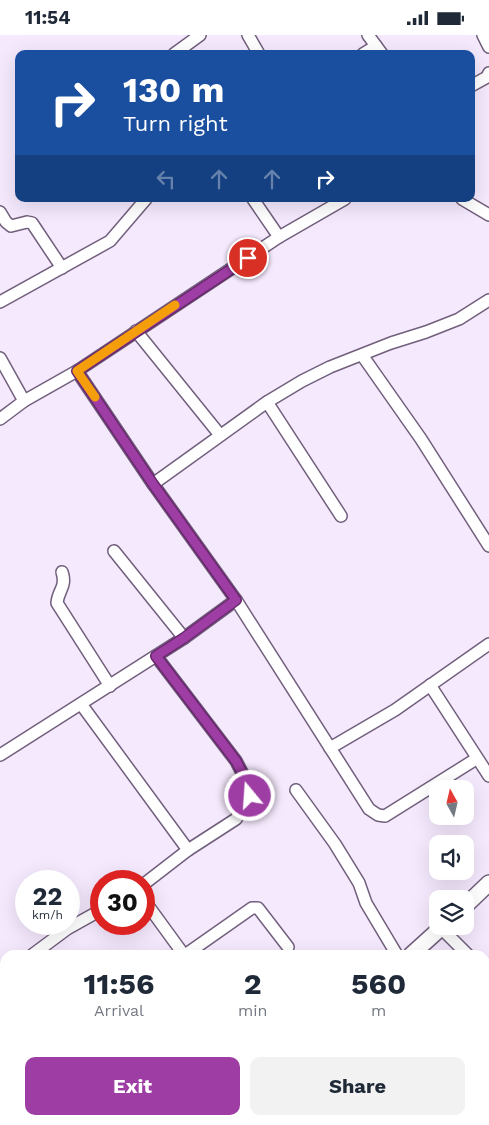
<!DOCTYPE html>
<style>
body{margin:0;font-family:"Work Sans",sans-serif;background:#f2f2f3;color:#1f2937;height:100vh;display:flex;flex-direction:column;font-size:19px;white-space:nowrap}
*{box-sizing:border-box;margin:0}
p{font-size:16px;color:#747a83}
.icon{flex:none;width:28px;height:28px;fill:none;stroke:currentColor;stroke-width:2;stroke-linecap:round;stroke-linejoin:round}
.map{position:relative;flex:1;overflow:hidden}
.details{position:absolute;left:0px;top:915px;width:490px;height:175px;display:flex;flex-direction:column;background:#fff;border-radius:15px 15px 0 0;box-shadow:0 5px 20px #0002}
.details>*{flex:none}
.hud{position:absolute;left:15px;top:15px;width:460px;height:152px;border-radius:10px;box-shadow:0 5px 20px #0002;background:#1a4fa0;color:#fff;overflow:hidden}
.needle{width:32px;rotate:352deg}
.buttons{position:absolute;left:429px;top:745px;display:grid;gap:10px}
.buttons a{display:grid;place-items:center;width:45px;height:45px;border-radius:10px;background:#fff;box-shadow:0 5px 20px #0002;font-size:25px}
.speed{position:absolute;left:15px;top:835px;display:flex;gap:10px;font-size:25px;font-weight:700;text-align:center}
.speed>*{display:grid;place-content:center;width:65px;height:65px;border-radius:50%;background:#fff;box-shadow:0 5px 20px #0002;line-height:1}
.speed small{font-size:12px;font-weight:400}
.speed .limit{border:8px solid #d22;background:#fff;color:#111}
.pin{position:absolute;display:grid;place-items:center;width:42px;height:42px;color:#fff;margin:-21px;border:2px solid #fff;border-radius:50%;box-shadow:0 1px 5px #0007}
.me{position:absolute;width:55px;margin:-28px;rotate:342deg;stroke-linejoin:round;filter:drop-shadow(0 0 4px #0008)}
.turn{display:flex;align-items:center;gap:18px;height:105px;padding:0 25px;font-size:22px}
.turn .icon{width:65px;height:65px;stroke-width:2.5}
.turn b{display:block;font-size:35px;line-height:42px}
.lanes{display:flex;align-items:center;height:48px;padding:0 25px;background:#0003;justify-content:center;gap:25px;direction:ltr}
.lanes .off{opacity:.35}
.eta{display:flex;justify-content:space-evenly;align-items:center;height:85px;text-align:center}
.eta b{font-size:30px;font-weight:700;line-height:35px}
.primary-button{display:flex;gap:10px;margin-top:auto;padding:10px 25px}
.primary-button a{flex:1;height:58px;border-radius:10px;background:#9e3da4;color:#fff;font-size:20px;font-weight:700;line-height:58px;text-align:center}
.primary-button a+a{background:#f2f2f3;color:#1f2937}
.status{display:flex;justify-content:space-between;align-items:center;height:35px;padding:0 25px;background:#fff;direction:ltr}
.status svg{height:14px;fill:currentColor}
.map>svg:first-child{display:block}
</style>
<div class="status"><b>11:54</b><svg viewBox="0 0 49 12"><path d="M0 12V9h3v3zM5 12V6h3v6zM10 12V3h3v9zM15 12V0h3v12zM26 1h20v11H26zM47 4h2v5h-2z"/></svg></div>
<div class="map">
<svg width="489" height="1090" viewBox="0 0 489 1090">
<rect width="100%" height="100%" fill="#f5e9fd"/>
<path fill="#bedfa5" d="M291,1085H392L396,1090H284Z"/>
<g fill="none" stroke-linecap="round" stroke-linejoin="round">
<g stroke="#715f7d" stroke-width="14">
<g id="minor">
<path d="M248,0L259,19"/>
<path d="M368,0L382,19"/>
<path d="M483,0L489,12"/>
<path d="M174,19L200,0"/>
<path d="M363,19L376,11"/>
<path d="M471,51L487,42L489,38"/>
<path d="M253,164L279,202"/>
<path d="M462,164L489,180"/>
<path d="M0,177L6,187L11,191L27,187L32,188L62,233"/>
<path d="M0,267L110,206L146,164"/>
<path d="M136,296L220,400"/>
<path d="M362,320L421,404L489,511"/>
<path d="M0,323L24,366"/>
<path d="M77,336L153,449L236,565L369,774L378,780L385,781L476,724"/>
<path d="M267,367L341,481"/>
<path d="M0,384L24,366L77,336L279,202L345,164"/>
<path d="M153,449L267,367L302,346L330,332L391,308L426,297L459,284L489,265"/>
<path d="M114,516L184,603"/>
<path d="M62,537C67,552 58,555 57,568L110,651"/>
<path d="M430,650L489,741"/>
<path d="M81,669L188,815"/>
<path d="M330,713L395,675L489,609"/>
<path d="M0,720L184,603L236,565"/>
<path d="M296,755L335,809L359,848L366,868L397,920"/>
<path d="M144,849L188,815L236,784L249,761V751L236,726L156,621"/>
<path d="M144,865L184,920"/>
<path d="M441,893L468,920"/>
<path d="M32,920L67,894L101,875"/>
<path d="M185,920L252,873H258L288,912"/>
<path d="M485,937L489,941"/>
<path d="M0,944L5,940"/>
<path d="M485,1045L489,1041"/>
<path d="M0,1071L5,1067"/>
<path d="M485,1083L489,1088"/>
</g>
</g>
<g stroke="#715f7d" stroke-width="18">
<g id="major">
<path d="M465,871L489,848"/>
<path d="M411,920L443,891"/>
<path d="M234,1090L239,1085"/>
</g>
</g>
<use href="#minor" stroke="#fff" stroke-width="11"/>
<use href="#major" stroke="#fff" stroke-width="15"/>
</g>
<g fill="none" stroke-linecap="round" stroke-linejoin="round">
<g stroke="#67286b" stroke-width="12">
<path id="route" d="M248,223L77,336L153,449L236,565L184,603L156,621L236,726L249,751L250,761"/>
</g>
<use href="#route" stroke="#9e3da4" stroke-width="9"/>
<path stroke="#f59e0b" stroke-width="9" d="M95,362L77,336L175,270"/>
</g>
</svg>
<div class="buttons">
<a><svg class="needle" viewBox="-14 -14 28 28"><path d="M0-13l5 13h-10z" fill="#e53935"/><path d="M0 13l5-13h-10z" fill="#747a83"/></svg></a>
<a><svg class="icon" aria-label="sound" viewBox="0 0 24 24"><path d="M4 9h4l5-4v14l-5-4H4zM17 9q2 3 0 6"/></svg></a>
<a><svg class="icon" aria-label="layers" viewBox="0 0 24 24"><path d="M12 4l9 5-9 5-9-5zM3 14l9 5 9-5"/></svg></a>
</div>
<div class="speed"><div>22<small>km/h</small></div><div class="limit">30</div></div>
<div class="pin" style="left:248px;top:223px;background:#d93025"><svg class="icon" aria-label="arrive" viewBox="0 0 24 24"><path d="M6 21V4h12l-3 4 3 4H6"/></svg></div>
<svg class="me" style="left:250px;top:761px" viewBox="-20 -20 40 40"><circle r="17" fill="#9e3da4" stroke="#fff" stroke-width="3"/><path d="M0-11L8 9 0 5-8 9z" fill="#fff"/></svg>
<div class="hud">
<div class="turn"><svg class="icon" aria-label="right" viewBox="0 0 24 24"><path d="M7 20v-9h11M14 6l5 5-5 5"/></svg><div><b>130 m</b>Turn right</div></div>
<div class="lanes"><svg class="icon off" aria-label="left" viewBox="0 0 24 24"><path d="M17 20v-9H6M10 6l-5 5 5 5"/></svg><svg class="icon off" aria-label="ahead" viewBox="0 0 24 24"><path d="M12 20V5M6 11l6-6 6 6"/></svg><svg class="icon off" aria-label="ahead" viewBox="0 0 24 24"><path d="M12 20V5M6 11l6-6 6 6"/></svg><svg class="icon" aria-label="right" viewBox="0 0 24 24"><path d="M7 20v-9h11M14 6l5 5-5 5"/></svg></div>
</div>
<section class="details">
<div class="eta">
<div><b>11:56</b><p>Arrival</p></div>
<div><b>2</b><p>min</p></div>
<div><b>560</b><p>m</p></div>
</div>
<div class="primary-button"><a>Exit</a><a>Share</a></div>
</section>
</div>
